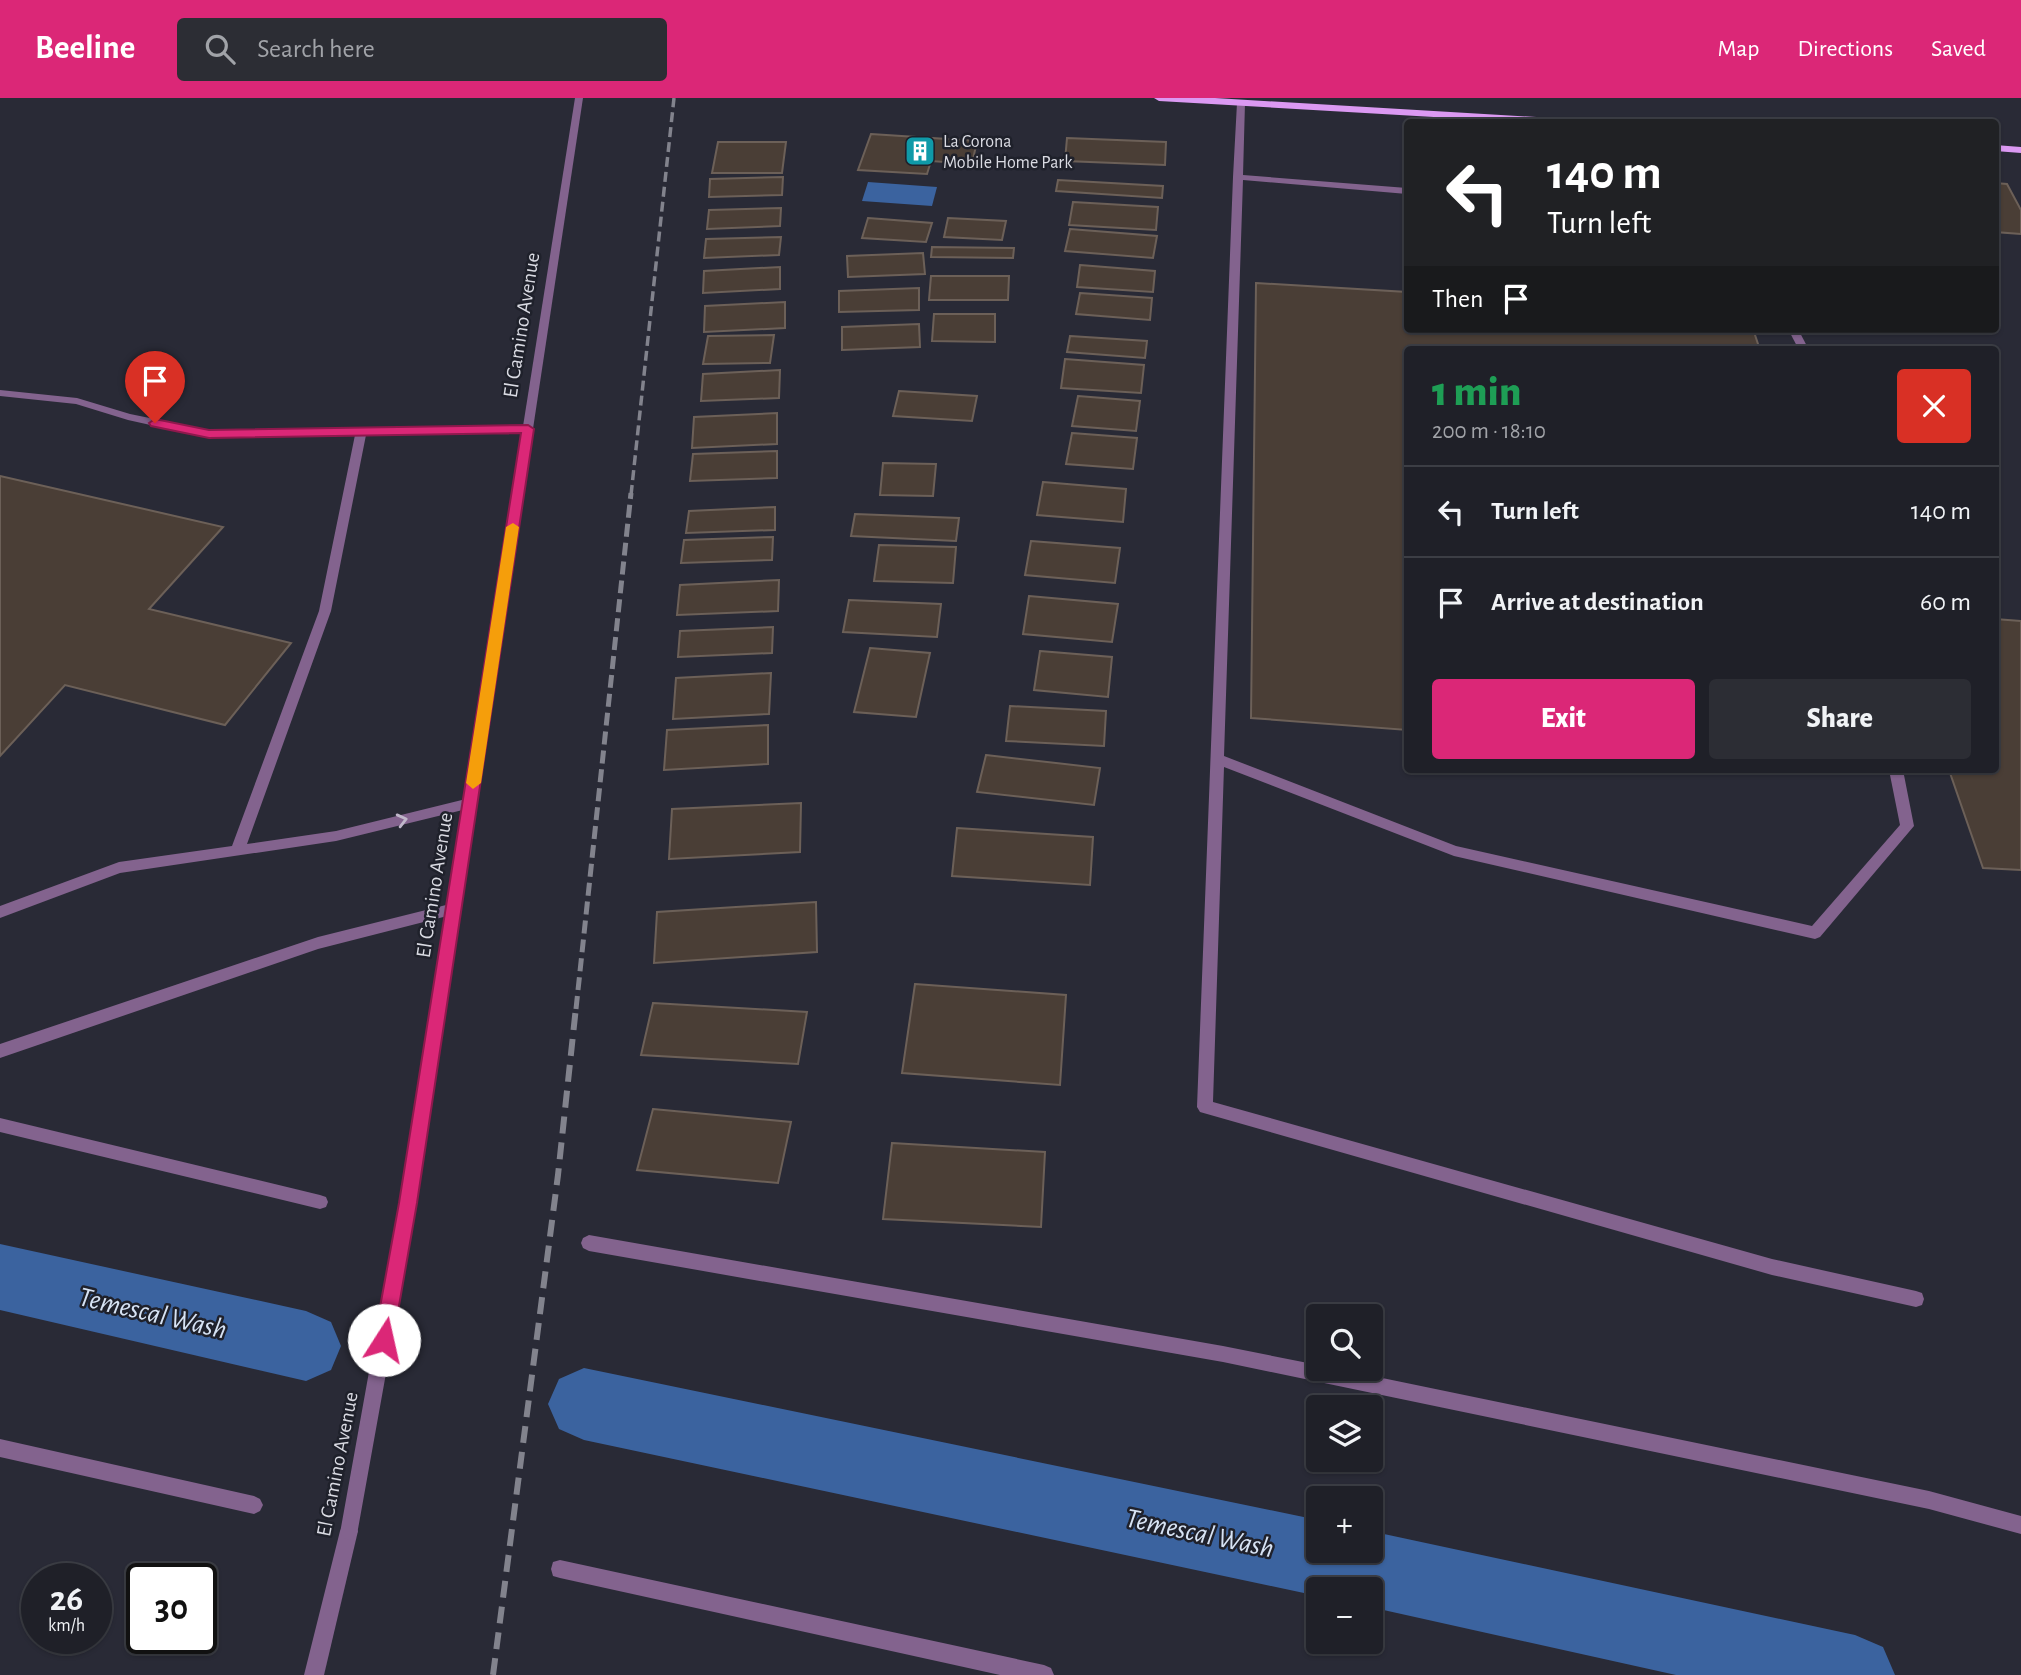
<!DOCTYPE html>
<meta charset="utf-8">
<style>
body{margin:0;font-family:"Alegreya Sans",sans-serif;background:#2c2d34;color:#f1f3f6;height:100vh;display:flex;flex-direction:column;font-size:26px;white-space:nowrap}
*{box-sizing:border-box;margin:0}
p{font-size:23px;color:#a1a3a8}
.icon{flex:none;width:38px;height:38px;fill:none;stroke:currentColor;stroke-width:2;stroke-linecap:round;stroke-linejoin:round}
.map{position:relative;flex:1;overflow:hidden}
.side{position:absolute;left:1404px;top:248px;width:595px;height:427px;display:flex;flex-direction:column;background:#1f2028;border-radius:7px;box-shadow:0 2px 5px #0004,0 0 0 2px #3c3e45}
.side>*{flex:none}
.guide{position:absolute;left:1404px;top:21px;width:595px;height:214px;border-radius:7px;box-shadow:0 2px 5px #0004,0 0 0 2px #3c3e45;background:#202124;color:#fff;overflow:hidden}
.buttons{position:absolute;left:1306px;top:1206px;display:grid;gap:14px}
.buttons a{display:grid;place-items:center;width:77px;height:77px;border-radius:7px;background:#1f2028;box-shadow:0 2px 5px #0004,0 0 0 2px #3c3e45;font-size:35px}
.speed{position:absolute;left:21px;top:1465px;display:flex;gap:14px;font-size:35px;font-weight:700;text-align:center}
.speed>*{display:grid;place-content:center;width:91px;height:91px;border-radius:50%;background:#1f2028;box-shadow:0 2px 5px #0004,0 0 0 2px #3c3e45;line-height:1}
.speed small{font-size:18px;font-weight:400}
.speed .limit{border:4px solid #111;border-radius:10px;background:#fff;color:#111}
.pin{position:absolute;display:grid;place-items:center;width:60px;height:60px;color:#fff;margin:-72px -30px;border-radius:50% 50% 50% 0;rotate:-45deg;box-shadow:0 0 7px #0007}
.pin .icon{rotate:45deg}
.me{position:absolute;width:77px;margin:-38px;rotate:10deg;stroke-linejoin:round;filter:drop-shadow(0 0 5px #0008)}
.turn{display:flex;align-items:center;gap:24px;height:147px;padding:0 28px;font-size:32px}
.turn .icon{width:91px;height:91px;stroke-width:2.5}
.turn b{display:block;font-size:49px;line-height:60px}
.then{display:flex;align-items:center;height:66px;padding:0 28px;background:#0003;gap:14px;font-size:26px}
.round{display:grid;place-items:center;flex:none;width:74px;height:74px;border-radius:7px;background:#2c2d34}
.overview{display:flex;align-items:center;justify-content:space-between;height:119px;padding:0 28px}
h1{font-size:42px;font-weight:800;line-height:52px;color:#1e9e55}
.cta{display:flex;gap:14px;margin-top:auto;padding:14px 28px}
.cta a{flex:1;height:80px;border-radius:7px;background:#db2777;color:#fff;font-size:28px;font-weight:800;line-height:80px;text-align:center}
.cta a+a{background:#2c2d34;color:#f1f3f6}
ul{padding:0;list-style:none}
li{display:flex;align-items:center;gap:21px;height:91px;padding:0 28px;border-top:2px solid #3c3e45}
li div{flex:1}
li b{display:block;font-size:26px}
li em{font-style:normal}
header{display:flex;align-items:center;gap:42px;box-sizing:border-box;height:98px;padding:0 35px;background:#db2777;color:#fff}
header strong{font-size:33px}
nav{display:flex;gap:38px;margin-inline-start:auto;font-size:24px}
.search{width:490px;height:63px;background:#2c2d34;display:flex;align-items:center;gap:18px;box-sizing:border-box;padding:0 24px;border-radius:7px;color:#a1a3a8;font-size:26px}
.map>svg:first-child{display:block}
</style>
<header>
<strong>Beeline</strong>
<div class="search"><svg class="icon" aria-label="search" viewBox="0 0 24 24"><circle cx="10" cy="10" r="6"/><path d="M15 15l6 6"/></svg>Search here</div>
<nav><a>Map</a><a>Directions</a><a>Saved</a></nav>
</header>
<div class="map">
<svg width="2021" height="1577" viewBox="0 0 2021 1577">
<rect width="100%" height="100%" fill="#292a36"/>
<path fill="#3b639f" d="M868,84L937,89L932,108L862,103Z"/>
<g fill="none" stroke-linecap="round" stroke-linejoin="round">
<g fill="#3b639f" fill-rule="evenodd">
<path d="M0,1146L306,1213L331,1224L341,1248L331,1272L306,1283L0,1212Z"/>
<path d="M584,1270L1318,1422V1452H1370V1433L1855,1537L1883,1549L1895,1577H1676L1370,1509V1491H1318V1498L584,1342L559,1331L548,1306L559,1281Z"/>
</g>
</g>
<g fill="#4a3e36" stroke="#6c6058" stroke-width="2">
<path d="M871,36L977,43L972,66L931,63L927,76L858,72Z"/>
<path d="M1067,40L1166,44L1165,67L1065,63Z"/>
<path d="M718,44H786L782,75H712Z"/>
<path d="M783,79L782,97L709,99L710,81Z"/>
<path d="M1058,82L1163,88L1162,100L1056,93Z"/>
<path d="M1995,85L2007,86L2021,112V136L1995,134Z"/>
<path d="M1073,104L1158,109L1156,132L1069,127Z"/>
<path d="M781,110L780,128L707,131L709,112Z"/>
<path d="M868,120L932,125L926,144L862,140Z"/>
<path d="M948,120L1006,123L1002,142L944,139Z"/>
<path d="M1070,131L1157,138L1153,160L1065,153Z"/>
<path d="M781,139L779,157L704,160L706,141Z"/>
<path d="M932,149L1014,150L1013,160L931,159Z"/>
<path d="M923,155L925,176L848,179L847,158Z"/>
<path d="M1080,167L1155,173L1153,194L1077,189Z"/>
<path d="M780,169V191L703,195L704,173Z"/>
<path d="M931,178H1009L1008,202H929Z"/>
<path d="M1256,185L1407,194V231H1753L1760,252H1407V632L1251,620Z"/>
<path d="M919,190V212L839,214V193Z"/>
<path d="M1080,195L1152,200L1150,222L1076,216Z"/>
<path d="M785,204V230L704,234L705,208Z"/>
<path d="M934,216H995V244L932,243Z"/>
<path d="M919,226L920,249L842,252V229Z"/>
<path d="M774,237L770,265L703,266L708,238Z"/>
<path d="M1070,238L1147,243L1145,260L1067,254Z"/>
<path d="M1065,261L1144,267L1141,295L1061,290Z"/>
<path d="M780,272L779,300L701,303L703,276Z"/>
<path d="M899,293L977,298L972,323L893,318Z"/>
<path d="M1078,298L1140,303L1136,333L1072,328Z"/>
<path d="M777,315V346L692,350L694,319Z"/>
<path d="M1072,335L1137,340L1133,371L1066,366Z"/>
<path d="M777,353V380L690,383L693,356Z"/>
<path d="M883,365L936,366L933,398L880,397Z"/>
<path d="M0,378L223,429L149,511L291,545L225,627L65,587L0,658Z"/>
<path d="M1043,384L1126,391L1123,424L1037,417Z"/>
<path d="M775,409V432L686,435L689,413Z"/>
<path d="M855,416L959,420L956,443L851,438Z"/>
<path d="M773,439L772,462L681,465L684,442Z"/>
<path d="M1031,443L1120,450L1115,485L1025,477Z"/>
<path d="M879,447L956,449L953,485L874,483Z"/>
<path d="M779,482L778,513L677,517L680,487Z"/>
<path d="M1029,498L1118,506L1112,544L1023,536Z"/>
<path d="M849,502L941,506L937,539L843,534Z"/>
<path d="M1995,521L2021,523V772L1983,770L1949,672H1995Z"/>
<path d="M773,529L772,555L678,559L680,533Z"/>
<path d="M870,550L930,555L916,619L854,614Z"/>
<path d="M1040,553L1112,559L1108,599L1034,592Z"/>
<path d="M771,575L769,616L673,621L676,580Z"/>
<path d="M1010,608L1106,613L1104,648L1006,643Z"/>
<path d="M768,627V666L664,672L667,632Z"/>
<path d="M986,657L1100,670L1094,707L977,694Z"/>
<path d="M801,705L800,754L669,761L672,711Z"/>
<path d="M957,730L1093,739L1090,787L952,778Z"/>
<path d="M816,804L817,854L654,865L657,814Z"/>
<path d="M915,886L1066,897L1060,987L902,975Z"/>
<path d="M653,905L807,914L798,966L641,957Z"/>
<path d="M653,1011L791,1024L778,1085L637,1072Z"/>
<path d="M892,1045L1045,1054L1041,1129L883,1121Z"/>
</g>
<g fill="none" stroke-linecap="round" stroke-linejoin="round">
<g fill="#83638e" fill-rule="evenodd">
<path d="M1241,2L1245,5L1243,77L1407,90V96L1243,82L1224,658L1456,748L1812,828L1900,727L1889,672H1903L1914,728L1820,839L1815,841L1454,758L1224,669L1213,1004L1772,1161L1916,1193L1922,1195L1924,1201L1922,1207L1916,1209L1772,1177L1200,1014L1197,1009L1233,79L1237,5Z"/>
<path d="M1788,231H1798L1809,252H1799Z"/>
<path d="M0,292L77,300L130,316L209,332L532,329V333L528,334L366,337L331,513L247,746L336,733L470,700L475,701L477,705L475,709L336,743L120,775L0,820V808L119,764L232,748L319,513L355,337L209,340L128,322L76,306L0,298Z"/>
<path d="M454,805L459,807L461,811L459,815L318,851L0,960V946L318,839Z"/>
<path d="M0,1020L320,1097L326,1099L328,1104L326,1109L320,1111L0,1034Z"/>
<path d="M589,1137L1223,1248L1318,1267V1270H1334L1929,1393L2021,1418V1436L1929,1411L1223,1264L589,1153L583,1150L581,1145L583,1140Z"/>
<path d="M0,1341L254,1398L260,1401L263,1407L260,1413L254,1416L0,1359Z"/>
<path d="M560,1462L1044,1567L1051,1570L1054,1577H1000L560,1480L553,1478L551,1471L553,1464Z"/>
</g>
<g fill="#83638e" fill-rule="evenodd">
<path d="M575,0H583L416,1105L414,1110L408,1112L402,1110L400,1105Z"/>
<path d="M349,1424L355,1427L358,1433L324,1577H304L340,1433L343,1427Z"/>
</g>
<g fill="#db99f2" fill-rule="evenodd">
<path d="M1154,0H1215L1569,21L1575,24H1520L1159,3Z"/>
<path d="M1995,47L2021,49V55L1995,53Z"/>
</g>
<path stroke="#82838d" stroke-width="3.5" stroke-dasharray="10 5" stroke-linecap="butt" d="M631,397L674,0"/>
<path stroke="#82838d" stroke-width="5" stroke-dasharray="13 6" stroke-linecap="butt" d="M576,911L631,395"/>
<path stroke="#82838d" stroke-width="6" stroke-dasharray="17 9" stroke-linecap="butt" d="M493,1577L558,1077L576,909"/>
<path stroke="#83638e" stroke-width="17" d="M349,1433L408,1105"/>
</g>
<defs><path id="oneway-chevron" d="M-2-3.5L2.5 0L-2 3.5" fill="none" stroke-width="1.6" stroke-linecap="round" stroke-linejoin="round" transform="scale(1.75)"/></defs>
<use stroke="#c0b7ca" href="#oneway-chevron" transform="translate(402 722) rotate(-14)"/>
<path fill="#db2777" stroke="#8e194d" stroke-width="2" d="M155,321L209,332L528,327L534,331L417,1105L393,1242L390,1249L384,1251L377,1249L374,1242L399,1105L521,335L209,340L151,328L149,325Z"/>
<path fill="#f59e0b" d="M513,425L519,429L481,685L473,691L466,685L506,429Z"/>
<defs>
<g id="building-square" transform="scale(1.575)"><rect x="-9" y="-9" width="18" height="18" rx="4" fill="#0f9aa8" stroke="#1f212b"/><path d="M-4-6H4V6H1V3H-1V6H-4ZM-2.5-4.3h1.7v1.8h-1.7ZM.8-4.3h1.7v1.8H.8ZM-2.5-1h1.7V.8h-1.7ZM.8-1h1.7V.8H.8Z" fill="#fff"/></g>
</defs>
<g fill-rule="evenodd">
<use href="#building-square" x="920" y="53"/>
</g>
<g text-anchor="middle" stroke-width="5" stroke-linejoin="round" paint-order="stroke">
<g font-size="18" fill="#dadbe3" stroke="#1f212b" text-anchor="start">
<text x="943" y="49">La Corona<tspan x="943" dy="21">Mobile Home Park</tspan></text>
</g>
<g font-size="21" fill="#dadbe3" stroke="#1f212b">
<text transform="translate(521 227) rotate(-81)" y="7">El Camino Avenue</text>
<text transform="translate(434 787) rotate(-81)" y="7">El Camino Avenue</text>
<text transform="translate(337 1366) rotate(-79)" y="7">El Camino Avenue</text>
</g>
<g font-size="28" font-style="italic" fill="#d7e3f4" stroke="#1f212b">
<text transform="translate(153 1214) rotate(13)" y="10">Temescal Wash</text>
<text transform="translate(1200 1434) rotate(12)" y="10">Temescal Wash</text>
</g>
</g>
</svg>
<div class="buttons">
<a><svg class="icon" aria-label="search" viewBox="0 0 24 24"><circle cx="10" cy="10" r="6"/><path d="M15 15l6 6"/></svg></a>
<a><svg class="icon" aria-label="layers" viewBox="0 0 24 24"><path d="M12 4l9 5-9 5-9-5zM3 14l9 5 9-5"/></svg></a>
<a>+</a>
<a>−</a>
</div>
<div class="speed"><div>26<small>km/h</small></div><div class="limit">30</div></div>
<div class="pin" style="left:155px;top:325px;background:#d93025"><svg class="icon" aria-label="arrive" viewBox="0 0 24 24"><path d="M6 21V4h12l-3 4 3 4H6"/></svg></div>
<svg class="me" style="left:384px;top:1242px" viewBox="-20 -20 40 40"><circle r="19" fill="#fff"/><path d="M0-13L10 11 0 6-10 11z" fill="#db2777"/></svg>
<div class="guide">
<div class="turn"><svg class="icon" aria-label="left" viewBox="0 0 24 24"><path d="M17 20v-9H6M10 6l-5 5 5 5"/></svg><div><b>140 m</b>Turn left</div></div>
<div class="then">Then<svg class="icon" aria-label="arrive" viewBox="0 0 24 24"><path d="M6 21V4h12l-3 4 3 4H6"/></svg></div>
</div>
<section class="side">
<div class="overview"><div><h1>1 min</h1><p>200 m · 18:10</p></div><a class="round" style="background:#d93025;color:#fff"><svg class="icon" aria-label="close" viewBox="0 0 24 24"><path d="M6 6l12 12M18 6L6 18"/></svg></a></div>
<ul>
<li><svg class="icon" aria-label="left" viewBox="0 0 24 24"><path d="M17 20v-9H6M10 6l-5 5 5 5"/></svg><div><b>Turn left</b></div><em>140 m</em></li>
<li><svg class="icon" aria-label="arrive" viewBox="0 0 24 24"><path d="M6 21V4h12l-3 4 3 4H6"/></svg><div><b>Arrive at destination</b></div><em>60 m</em></li>
</ul>
<div class="cta"><a>Exit</a><a>Share</a></div>
</section>
</div>
